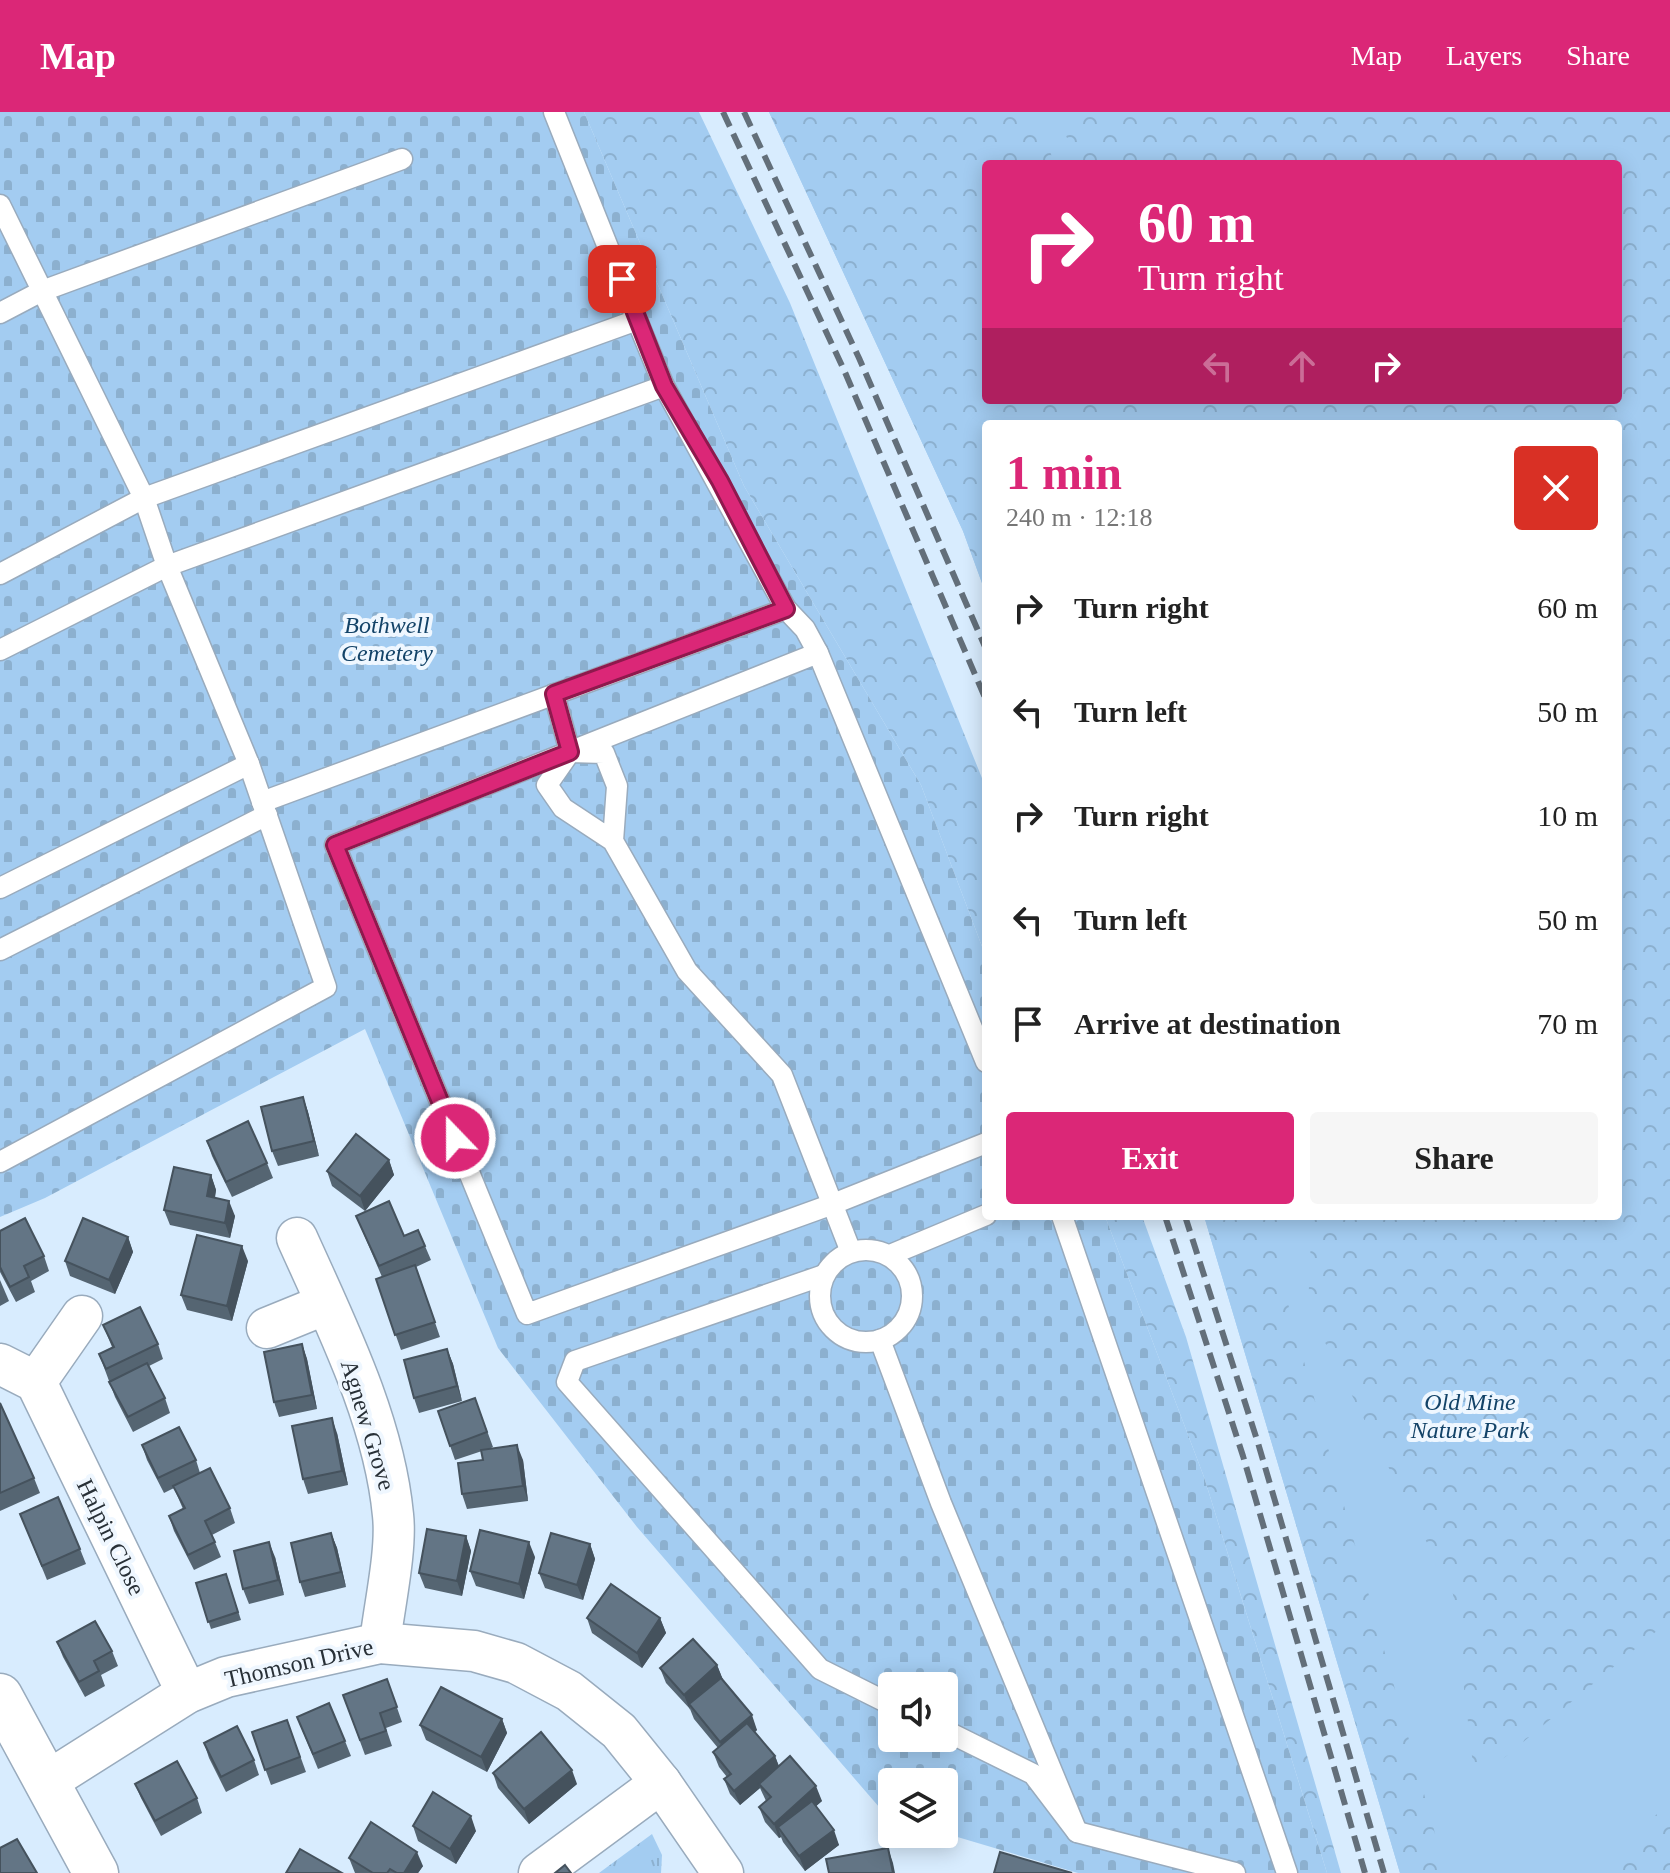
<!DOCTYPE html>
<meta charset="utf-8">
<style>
body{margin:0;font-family:"Times New Roman",serif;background:#f6f6f6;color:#222;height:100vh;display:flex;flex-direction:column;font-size:30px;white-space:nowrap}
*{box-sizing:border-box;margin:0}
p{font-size:26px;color:#767676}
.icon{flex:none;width:44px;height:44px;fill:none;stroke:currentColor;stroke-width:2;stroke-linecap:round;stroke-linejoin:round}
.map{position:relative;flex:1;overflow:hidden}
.details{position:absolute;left:982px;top:308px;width:640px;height:800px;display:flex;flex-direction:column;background:#fff;border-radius:8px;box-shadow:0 4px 20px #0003}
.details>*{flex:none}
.banner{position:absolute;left:982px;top:48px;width:640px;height:244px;border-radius:8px;box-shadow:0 4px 20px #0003;background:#db2777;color:#fff;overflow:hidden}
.tools{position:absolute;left:878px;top:1560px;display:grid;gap:16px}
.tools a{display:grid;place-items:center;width:80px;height:80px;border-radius:8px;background:#fff;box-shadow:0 4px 20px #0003;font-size:40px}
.pin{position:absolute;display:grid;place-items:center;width:68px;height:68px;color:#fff;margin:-34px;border-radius:16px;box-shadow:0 4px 12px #0006}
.me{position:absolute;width:88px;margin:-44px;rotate:338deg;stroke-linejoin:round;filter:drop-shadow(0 0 6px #0008)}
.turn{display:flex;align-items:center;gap:28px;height:168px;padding:0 24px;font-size:36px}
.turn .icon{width:104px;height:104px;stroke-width:2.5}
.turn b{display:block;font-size:56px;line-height:68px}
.lanes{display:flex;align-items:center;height:76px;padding:0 24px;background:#0003;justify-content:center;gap:40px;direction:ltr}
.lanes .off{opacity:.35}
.round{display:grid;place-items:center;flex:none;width:84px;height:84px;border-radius:8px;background:#f6f6f6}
.overview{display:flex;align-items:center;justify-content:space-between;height:136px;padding:0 24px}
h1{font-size:48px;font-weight:600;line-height:60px;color:#db2777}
.button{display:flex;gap:16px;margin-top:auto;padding:16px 24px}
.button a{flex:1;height:92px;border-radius:8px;background:#db2777;color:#fff;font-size:32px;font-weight:600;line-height:92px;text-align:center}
.button a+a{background:#f6f6f6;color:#222}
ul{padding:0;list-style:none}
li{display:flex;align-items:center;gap:24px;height:104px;padding:0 24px}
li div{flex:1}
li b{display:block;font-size:30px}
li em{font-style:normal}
header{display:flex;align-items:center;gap:48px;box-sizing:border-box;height:112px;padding:0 40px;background:#db2777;color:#fff}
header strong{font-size:38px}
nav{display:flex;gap:44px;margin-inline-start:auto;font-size:28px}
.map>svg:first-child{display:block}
</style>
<header>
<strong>Map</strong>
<nav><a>Map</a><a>Layers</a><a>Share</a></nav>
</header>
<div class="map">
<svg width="1670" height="1761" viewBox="0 0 1670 1761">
<defs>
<pattern id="forest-crowns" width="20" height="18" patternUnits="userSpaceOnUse" patternTransform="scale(2)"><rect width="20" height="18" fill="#a3ccf1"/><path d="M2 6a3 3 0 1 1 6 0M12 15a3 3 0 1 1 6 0" fill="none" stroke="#8cb0cf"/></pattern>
<pattern id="cemetery-stones" width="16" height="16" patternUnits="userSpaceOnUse" patternTransform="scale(2)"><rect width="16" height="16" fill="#a3ccf1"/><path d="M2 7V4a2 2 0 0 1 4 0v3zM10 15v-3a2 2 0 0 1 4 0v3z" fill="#8cb0cf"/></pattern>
<pattern id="park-tufts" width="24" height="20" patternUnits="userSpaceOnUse" patternTransform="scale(2)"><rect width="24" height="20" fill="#a3ccf1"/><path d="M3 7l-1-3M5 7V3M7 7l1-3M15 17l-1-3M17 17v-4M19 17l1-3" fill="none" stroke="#8cb0cf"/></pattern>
</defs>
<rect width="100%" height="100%" fill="#d8ecfe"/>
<path fill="#a3ccf1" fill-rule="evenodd" d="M769,0H1670V1761H1400L1204,1104H1618V312H986V482L963,419ZM986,52H1618V288H986Z"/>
<g fill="url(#forest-crowns)">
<path d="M584,0H699L790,191L986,676V845L921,673L744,374Z"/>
<path d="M769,0H1034L1055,52H986V288H1144L1152,312H986V482L963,419Z"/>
<path d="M1056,0H1670V1508L1475,1670L1453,1482L1308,1197L1312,1104H1618V312H1188L1178,288H1618V52H1078Z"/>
<path d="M1105,1104H1142L1186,1225L1341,1761H1327L1204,1365Z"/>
<path d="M1204,1104H1281L1277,1152L1446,1761H1400Z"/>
<path d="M1670,1687V1761H1605Z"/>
</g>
<path fill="url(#cemetery-stones)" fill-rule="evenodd" d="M0,0H584L744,374L921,673L986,845V1104H1105L1204,1365L1327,1761H1078L944,1721V1670H892V1705L886,1703L637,1415L498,1236L365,917L45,1086L0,1105ZM892,1574H944V1626H892Z"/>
<path fill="url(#park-tufts)" d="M652,1722L662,1743L661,1761H599Z"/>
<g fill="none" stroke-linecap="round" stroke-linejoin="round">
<g stroke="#99abbd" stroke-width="23">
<g id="lane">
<path d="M554,0L637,208"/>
<path d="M0,93L144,386L167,454L249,652L0,776"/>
<path d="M0,201L42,179L402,47"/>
<path d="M0,462L144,386L637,208L664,274L167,454L0,538"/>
<path d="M786,497L805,517L818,541"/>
<path d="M554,582L570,640"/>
<path d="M262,690L786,497L664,274"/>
<path d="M613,729L617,674L604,641L570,640L547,673L563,696L613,729L687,859L782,963L851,1140"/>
<path d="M0,838L267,703"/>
<path d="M986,950L818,541L335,733L527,1202L833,1092L986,1031"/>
<path d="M0,1050L326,875L249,652"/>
<path d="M1062,1104L1287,1761"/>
<circle cx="866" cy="1184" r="46"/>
<path d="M890,1143L986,1103"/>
<path d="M824,1163L575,1249L567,1270L820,1557L892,1593"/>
<path d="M880,1228L941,1391L1077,1720"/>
<path d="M944,1618L1033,1662L1077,1720L1235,1761"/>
</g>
</g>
<g stroke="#99abbd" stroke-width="43">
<g id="street">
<path d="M297,1126C336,1213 384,1308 393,1403C397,1438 384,1495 380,1531"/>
<path d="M267,1216L326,1192"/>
<path d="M0,1252L36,1270L187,1581"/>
<path d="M36,1270L82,1204"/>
<path d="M48,1669L187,1581L226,1565L380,1531L474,1539L516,1551L569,1579L619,1619L661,1671L723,1761"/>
<path d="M539,1761L661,1671"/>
</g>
</g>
<g stroke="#99abbd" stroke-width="47">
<path id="primary" d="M0,1584L96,1761"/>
</g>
<use href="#lane" stroke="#fff" stroke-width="20"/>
<use href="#street" stroke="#fff" stroke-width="40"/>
<use href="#primary" stroke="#fff" stroke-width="44"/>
<g stroke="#636f7a" stroke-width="6" stroke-dasharray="16 8" stroke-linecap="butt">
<path d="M723,0L844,258L986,588"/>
<path d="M744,0L859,246L986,537"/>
<path d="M1165,1104L1243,1344L1365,1761"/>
<path d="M1185,1104L1258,1331L1384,1761"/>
</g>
</g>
<g fill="#556572">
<path d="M303,985L308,1000L319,1044L278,1054L272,1039Z"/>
<path d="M207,1029L267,1051L273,1066L232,1085L212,1044Z"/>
<path d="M389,1048L394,1063L365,1099L332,1074L327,1059Z"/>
<path d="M211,1063L216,1078L215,1086L235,1104L230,1126L170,1113L164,1098Z"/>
<path d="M356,1104L425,1134L431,1148L416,1155L440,1225L401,1238L376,1167L382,1165Z"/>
<path d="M0,1119L44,1144L49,1159L31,1169L35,1180L16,1190L0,1160Z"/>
<path d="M128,1125L133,1140L115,1182L70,1164L65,1149Z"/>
<path d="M248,1149L232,1209L187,1198L181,1183Z"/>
<path d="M0,1168L9,1189L0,1194Z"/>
<path d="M103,1213L158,1232L163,1247L149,1254L165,1286L170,1301L133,1320L115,1285L99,1242L112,1235Z"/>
<path d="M302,1232L307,1247L317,1297L279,1305L274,1290Z"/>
<path d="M447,1237L453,1252L462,1289L419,1301L414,1286Z"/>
<path d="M475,1286L493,1335L489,1337L523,1348L528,1389L467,1397L462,1382L483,1348L482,1339L455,1348L438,1299Z"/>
<path d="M0,1291L34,1366L40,1381L0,1399Z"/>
<path d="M337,1321L348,1373L308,1382L303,1367Z"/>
<path d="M142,1333L196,1348L200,1361L230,1396L235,1411L212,1423L221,1445L194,1458L174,1419L169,1404L183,1397L174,1376L164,1381L147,1348Z"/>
<path d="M20,1402L80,1437L86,1452L47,1468Z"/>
<path d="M331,1421L337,1436L346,1475L305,1485L300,1470Z"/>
<path d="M466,1424L471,1439L462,1484L425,1476L419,1461Z"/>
<path d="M590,1432L595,1447L583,1488L545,1476L539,1461Z"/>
<path d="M275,1445L284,1483L249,1492L243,1477Z"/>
<path d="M535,1445L524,1487L476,1474L470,1459Z"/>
<path d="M226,1462L241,1508L211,1517L196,1471Z"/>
<path d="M587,1506H660L666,1521L642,1556L592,1521Z"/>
<path d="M57,1530L112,1539L118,1554L101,1563L105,1574L85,1585L63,1545Z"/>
<path d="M717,1553L723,1568L757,1618L755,1620L775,1644L779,1654L822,1689L816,1694L839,1733L805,1759L783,1730L781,1725L779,1726L765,1710L759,1695L766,1689L760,1676L740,1693L730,1682L724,1667L727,1665L719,1655L713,1640L718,1636L694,1607L690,1597L666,1571L660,1556Z"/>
<path d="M387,1567L402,1610L386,1616L392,1634L365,1643L343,1583Z"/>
<path d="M297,1605L345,1629L351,1644L318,1657Z"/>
<path d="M502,1607L507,1621L487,1660L426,1628L420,1613Z"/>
<path d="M287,1608L306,1660L271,1673L252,1620Z"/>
<path d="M204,1631L254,1648L259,1663L226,1680L209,1646Z"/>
<path d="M493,1661L577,1672L529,1712L498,1676Z"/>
<path d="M135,1672L197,1686L202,1701L161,1724L141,1686Z"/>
<path d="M413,1714L476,1719L456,1752L418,1729Z"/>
<path d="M349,1746L423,1754L418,1761H355Z"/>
</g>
<g fill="#45525d">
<path d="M303,985L308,1000L319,1044L314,1029Z"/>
<path d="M389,1048L394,1063L365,1099L360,1084Z"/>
<path d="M211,1063L216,1078L212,1099L207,1084Z"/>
<path d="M229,1089L235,1104L230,1126L225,1111Z"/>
<path d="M128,1125L133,1140L115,1182L109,1168Z"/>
<path d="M242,1134L248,1149L232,1209L227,1194Z"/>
<path d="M302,1232L307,1247L317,1297L312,1283Z"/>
<path d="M447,1237L453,1252L462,1289L457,1274Z"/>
<path d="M332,1306L337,1321L348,1373L342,1359Z"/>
<path d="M517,1333L523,1348L528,1389L523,1374Z"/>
<path d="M331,1421L337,1436L346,1475L341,1460Z"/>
<path d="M466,1424L471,1439L462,1484L457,1469Z"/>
<path d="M269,1430L275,1445L284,1483L278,1468Z"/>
<path d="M529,1430L535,1445L524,1487L519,1472Z"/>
<path d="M590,1432L595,1447L583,1488L577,1473Z"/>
<path d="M660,1506L666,1521L642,1556L637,1541Z"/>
<path d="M717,1553L723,1568L689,1592L690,1598L684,1583Z"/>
<path d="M752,1603L757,1618L725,1645L720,1630Z"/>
<path d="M502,1607L507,1621L487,1660L481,1645Z"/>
<path d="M775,1644L780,1658L759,1672L760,1676L740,1693L734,1679Z"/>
<path d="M572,1658L577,1672L529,1712L524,1697Z"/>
<path d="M816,1674L822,1689L783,1723L778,1715L781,1725L779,1726L774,1712Z"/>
<path d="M471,1704L476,1719L456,1752L450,1737Z"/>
<path d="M834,1718L839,1733L805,1759L799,1744Z"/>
<path d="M888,1736L893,1751L895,1761H893Z"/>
<path d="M417,1740L423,1754L418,1761H404Z"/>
</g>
<g fill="#637585" stroke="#45525d" stroke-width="2">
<path d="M303,985L314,1029L272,1039L261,995Z"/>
<path d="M248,1009L267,1051L226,1070L207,1029Z"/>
<path d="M356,1022L389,1048L360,1084L327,1059Z"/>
<path d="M174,1055L211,1063L207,1084L229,1089L225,1111L164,1098Z"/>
<path d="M389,1089L404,1124L418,1118L425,1134L379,1154L356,1104Z"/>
<path d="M25,1106L44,1144L24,1154L29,1165L10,1175L0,1155V1119Z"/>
<path d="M83,1106L128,1125L109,1168L65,1149Z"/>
<path d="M197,1123L242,1134L227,1194L181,1183Z"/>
<path d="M415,1153L435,1210L395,1223L376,1167Z"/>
<path d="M140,1195L158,1232L106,1257L99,1242L114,1235L103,1213Z"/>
<path d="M302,1232L312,1283L274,1290L264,1240Z"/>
<path d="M447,1237L457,1274L414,1286L404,1248Z"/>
<path d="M147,1251L165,1286L128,1305L109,1270Z"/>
<path d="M475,1286L487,1320L450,1334L438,1299Z"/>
<path d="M0,1291L34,1366L0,1381Z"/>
<path d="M332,1306L342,1359L303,1367L292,1314Z"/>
<path d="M179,1315L196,1348L158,1366L142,1333Z"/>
<path d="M517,1333L523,1374L462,1382L458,1351L483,1348L481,1338Z"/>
<path d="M210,1356L230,1396L205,1409L215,1430L188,1443L169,1404L185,1396L173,1374Z"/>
<path d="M58,1385L80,1437L42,1454L20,1402Z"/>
<path d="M427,1417L466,1424L457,1469L419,1461Z"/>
<path d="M480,1418L529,1430L519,1472L470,1459Z"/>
<path d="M331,1421L341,1460L300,1470L291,1431Z"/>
<path d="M551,1421L590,1432L577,1473L539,1461Z"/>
<path d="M269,1430L278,1468L243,1477L234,1439Z"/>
<path d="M226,1462L238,1500L208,1510L196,1471Z"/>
<path d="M611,1472L660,1506L637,1541L587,1506Z"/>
<path d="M95,1509L112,1539L94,1549L99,1559L79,1570L57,1530Z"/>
<path d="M693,1527L717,1553L684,1583L660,1556Z"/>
<path d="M721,1566L752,1603L720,1630L689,1592Z"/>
<path d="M387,1567L397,1595L380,1601L386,1619L360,1628L343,1583Z"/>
<path d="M441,1575L502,1607L481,1645L420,1613Z"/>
<path d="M329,1591L345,1629L313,1642L297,1605Z"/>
<path d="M287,1608L300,1645L265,1658L252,1620Z"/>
<path d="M747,1611L775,1644L734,1679L724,1667L731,1662L713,1640Z"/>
<path d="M237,1614L254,1648L221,1665L204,1631Z"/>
<path d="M541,1620L572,1658L524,1697L493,1661Z"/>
<path d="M790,1644L816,1674L774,1712L759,1695L771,1685L759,1672Z"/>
<path d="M177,1649L197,1686L155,1709L135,1672Z"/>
<path d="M433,1680L471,1704L450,1737L413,1714Z"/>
<path d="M812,1689L834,1718L799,1744L778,1715Z"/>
<path d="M371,1710L417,1740L404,1761H397L390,1757L387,1761H373L349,1746Z"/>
<path d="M17,1727L37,1761H0V1736Z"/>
<path d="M888,1736L893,1761H829L826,1747Z"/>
<path d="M300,1737L342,1761H286Z"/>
<path d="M1000,1740L1072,1761H994Z"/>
<path d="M565,1753L571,1761H555Z"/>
</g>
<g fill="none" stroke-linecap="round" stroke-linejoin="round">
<g stroke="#8e194d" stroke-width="20">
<path id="route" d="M455,1026L335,733L570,640L554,582L786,497L720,369L664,274L622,167"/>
</g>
<use href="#route" stroke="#db2777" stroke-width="14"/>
</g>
<g text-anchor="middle" stroke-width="8" stroke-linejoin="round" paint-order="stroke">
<g font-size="24" font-style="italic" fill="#134368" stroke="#eff7ff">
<text x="387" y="521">Bothwell<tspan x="387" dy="28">Cemetery</tspan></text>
<text x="1470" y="1298">Old Mine<tspan x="1470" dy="28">Nature Park</tspan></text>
</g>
<g font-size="24" fill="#283037" stroke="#eff7ff">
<text transform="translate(368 1313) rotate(73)" y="8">Agnew Grove</text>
<text transform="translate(111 1425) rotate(64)" y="8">Halpin Close</text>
<text transform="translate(299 1551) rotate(-13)" y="8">Thomson Drive</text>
</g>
</g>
</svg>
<div class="tools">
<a><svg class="icon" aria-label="sound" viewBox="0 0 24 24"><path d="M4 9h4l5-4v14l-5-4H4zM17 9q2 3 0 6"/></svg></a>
<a><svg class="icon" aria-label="layers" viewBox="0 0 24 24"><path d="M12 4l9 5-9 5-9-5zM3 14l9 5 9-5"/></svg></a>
</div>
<div class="pin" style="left:622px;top:167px;background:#d93025"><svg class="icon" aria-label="arrive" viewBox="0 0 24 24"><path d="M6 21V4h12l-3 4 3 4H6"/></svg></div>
<svg class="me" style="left:455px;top:1026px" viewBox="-20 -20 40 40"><circle r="17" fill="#db2777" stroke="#fff" stroke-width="3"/><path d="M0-11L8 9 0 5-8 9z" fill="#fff"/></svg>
<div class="banner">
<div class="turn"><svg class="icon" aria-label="right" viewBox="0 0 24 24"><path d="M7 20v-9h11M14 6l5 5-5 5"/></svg><div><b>60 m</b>Turn right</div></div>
<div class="lanes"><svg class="icon off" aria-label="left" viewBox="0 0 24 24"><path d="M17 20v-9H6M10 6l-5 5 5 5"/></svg><svg class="icon off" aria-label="ahead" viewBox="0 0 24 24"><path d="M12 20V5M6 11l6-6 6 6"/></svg><svg class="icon" aria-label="right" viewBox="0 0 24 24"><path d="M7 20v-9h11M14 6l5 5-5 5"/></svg></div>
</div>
<section class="details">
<div class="overview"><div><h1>1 min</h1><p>240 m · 12:18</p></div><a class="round" style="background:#d93025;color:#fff"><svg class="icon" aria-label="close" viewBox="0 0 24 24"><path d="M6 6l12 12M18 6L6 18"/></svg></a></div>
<ul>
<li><svg class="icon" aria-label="right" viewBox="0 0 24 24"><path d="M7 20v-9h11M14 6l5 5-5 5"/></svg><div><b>Turn right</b></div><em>60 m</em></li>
<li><svg class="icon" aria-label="left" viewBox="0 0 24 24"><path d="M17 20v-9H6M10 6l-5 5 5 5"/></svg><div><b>Turn left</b></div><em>50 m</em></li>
<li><svg class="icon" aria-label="right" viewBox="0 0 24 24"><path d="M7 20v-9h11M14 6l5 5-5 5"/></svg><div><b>Turn right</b></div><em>10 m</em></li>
<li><svg class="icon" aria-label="left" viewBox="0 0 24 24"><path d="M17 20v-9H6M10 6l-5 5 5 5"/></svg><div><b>Turn left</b></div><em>50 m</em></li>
<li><svg class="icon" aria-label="arrive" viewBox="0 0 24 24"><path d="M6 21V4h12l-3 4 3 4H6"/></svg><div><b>Arrive at destination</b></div><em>70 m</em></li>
</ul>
<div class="button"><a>Exit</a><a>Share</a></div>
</section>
</div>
